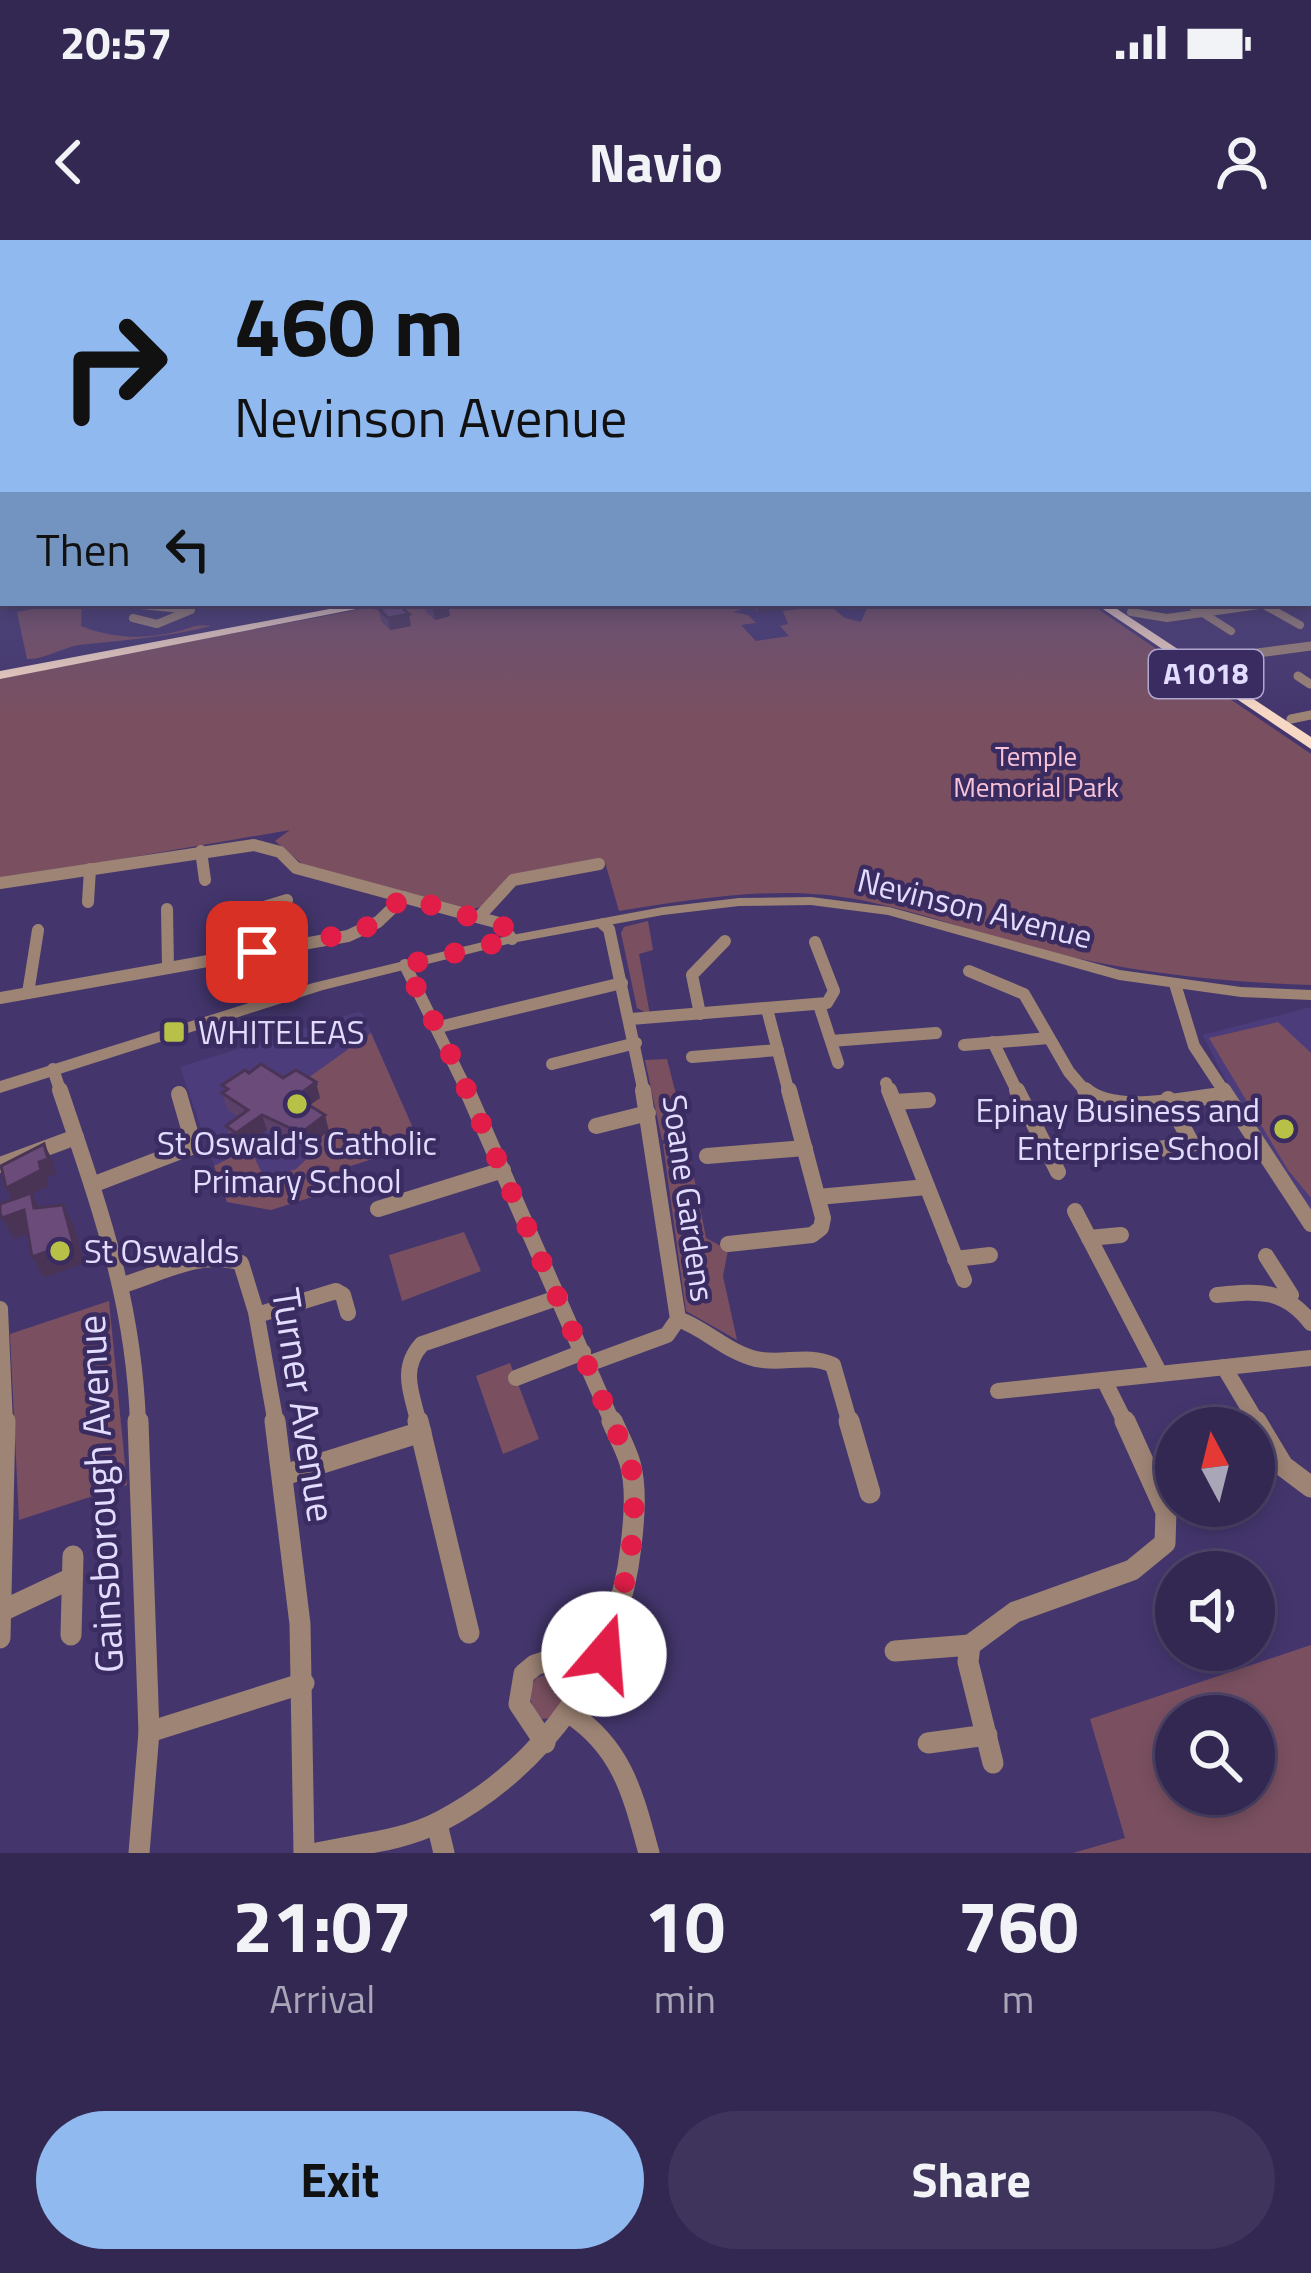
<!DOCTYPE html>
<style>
body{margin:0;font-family:"Titillium Web",sans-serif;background:#3e345c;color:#f1f3f6;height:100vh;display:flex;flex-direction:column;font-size:45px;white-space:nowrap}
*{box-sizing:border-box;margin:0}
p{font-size:39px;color:#a9a6b8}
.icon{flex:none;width:66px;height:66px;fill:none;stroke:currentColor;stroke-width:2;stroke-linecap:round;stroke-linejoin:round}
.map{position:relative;height:1613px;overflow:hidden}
.details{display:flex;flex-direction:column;background:#332852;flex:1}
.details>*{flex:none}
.guide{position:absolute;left:0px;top:0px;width:1311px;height:366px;box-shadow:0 6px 18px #0003,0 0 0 3px #4e4469;background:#90b9f0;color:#111;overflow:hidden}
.needle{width:78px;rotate:353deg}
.controls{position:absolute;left:1155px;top:1167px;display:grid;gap:24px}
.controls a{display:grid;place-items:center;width:120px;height:120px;border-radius:50%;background:#332852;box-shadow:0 6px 18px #0003,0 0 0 3px #4e4469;font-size:60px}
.pin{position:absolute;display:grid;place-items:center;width:102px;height:102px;color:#fff;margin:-51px;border-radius:24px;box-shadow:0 6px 18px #0006}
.me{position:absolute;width:132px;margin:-66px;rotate:18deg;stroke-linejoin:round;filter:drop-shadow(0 0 9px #0008)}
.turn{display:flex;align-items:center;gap:42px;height:252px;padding:0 36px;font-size:54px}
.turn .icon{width:156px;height:156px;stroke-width:2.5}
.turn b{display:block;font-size:84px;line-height:102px}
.then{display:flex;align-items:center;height:114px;padding:0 36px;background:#0003;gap:24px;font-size:45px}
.eta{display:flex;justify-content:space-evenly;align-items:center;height:204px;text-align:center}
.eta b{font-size:72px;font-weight:700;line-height:84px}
.action{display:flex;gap:24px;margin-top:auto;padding:24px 36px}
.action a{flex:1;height:138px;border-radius:72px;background:#90b9f0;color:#111;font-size:48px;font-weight:700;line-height:138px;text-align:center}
.action a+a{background:#3e345c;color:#f1f3f6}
.status{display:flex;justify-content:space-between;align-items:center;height:84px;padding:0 60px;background:#332852;direction:ltr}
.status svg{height:33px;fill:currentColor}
header{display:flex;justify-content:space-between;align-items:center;height:156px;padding:0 36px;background:#332852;font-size:54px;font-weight:700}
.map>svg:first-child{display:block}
</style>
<div class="status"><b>20:57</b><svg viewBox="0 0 49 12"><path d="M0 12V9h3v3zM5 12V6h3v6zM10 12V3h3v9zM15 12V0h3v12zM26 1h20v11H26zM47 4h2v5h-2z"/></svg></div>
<header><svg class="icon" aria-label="back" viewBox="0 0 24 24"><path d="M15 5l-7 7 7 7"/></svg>Navio<svg class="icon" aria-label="person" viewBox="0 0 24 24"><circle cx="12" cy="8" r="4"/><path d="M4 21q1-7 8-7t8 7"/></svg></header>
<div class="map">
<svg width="1311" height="1613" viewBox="0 0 1311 1613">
<rect width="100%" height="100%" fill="#44366d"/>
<g fill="#4d3c7b">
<path d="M1311,767V970L1224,837L1203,795Z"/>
<path d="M358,772L363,774L420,904L341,929L312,957L271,970L227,962L180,827Z"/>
</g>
<g fill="#7a5061" fill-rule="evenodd">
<path d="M64,363L82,364L81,386C111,398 142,400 175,392C189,389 196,383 211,386C168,397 124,400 79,405C61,408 44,420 27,419L17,372Z"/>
<path d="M397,363H739L742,369L733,372L748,375L756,383L741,385L756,401L789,396L780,386L788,384L783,371L829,365L845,378L861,382L869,363H1089L1311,514V745C1223,742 1135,733 1049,712C975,694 904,664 828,655C758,648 688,660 619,671L605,622L526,634L481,667L472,669L307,628L275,601L290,590L0,640V437L367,368L383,371Z"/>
<path d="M648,681L653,710L639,714L650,775L637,768L621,693L624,687Z"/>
<path d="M1278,782L1311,813V958L1288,930L1209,798Z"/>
<path d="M371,793L420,904L341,929L312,957L271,970L227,962L214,926L250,908L265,940L296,929L317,909L311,904L328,891L308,884L310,851L319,844L308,838Z"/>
<path d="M667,819L687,898L662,900L645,820Z"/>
<path d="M687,902L706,998L728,1010L723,1036L737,1100L686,1071L663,904Z"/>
<path d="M464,992L481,1031L402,1061L389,1015Z"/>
<path d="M109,1061L127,1245L19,1280L10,1094Z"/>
<path d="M510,1123L539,1199L503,1214L476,1136Z"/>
<path d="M1311,1405V1613H1073L1125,1598L1090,1479ZM1176,1476H1254V1554H1176Z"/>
<path d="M576,1424L580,1439L552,1478L542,1479C528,1465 527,1454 536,1438Z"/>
</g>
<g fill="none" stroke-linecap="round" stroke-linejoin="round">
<g stroke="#9d8475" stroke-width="8">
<path d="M0,338L3,344"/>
<path d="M236,363L256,365"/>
<path d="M1187,363L1231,391"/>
<path d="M131,364L191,370L157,384L133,378"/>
<path d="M1266,366L1300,385"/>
<path d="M1131,372L1167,378L1274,363"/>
</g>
<g stroke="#9d8475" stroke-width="9">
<path d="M1204,420L1311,406"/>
<path d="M1298,436L1310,444"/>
<path d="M1291,479L1311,475"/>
</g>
<g stroke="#9d8475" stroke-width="12">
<path d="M201,611L205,640"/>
<path d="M0,643L254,605L280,612L296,628L499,683L512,699"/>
<path d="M88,662L90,629"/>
<path d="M167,669L168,728"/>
<path d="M479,677L513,640L599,624"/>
<path d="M603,684L609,689L644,853"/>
<path d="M257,712L251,671L287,660"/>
<path d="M405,725L468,853"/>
<path d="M969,731L1024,754L1069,832L1087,853"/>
<path d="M1175,744L1194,806L1225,853"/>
<path d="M28,753L38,690"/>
<path d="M0,758L348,696L378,682L404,657"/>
<path d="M819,765L838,823"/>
<path d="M767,769L789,853"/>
<path d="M700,774L692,735L725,701"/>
<path d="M631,779L827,763L834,751L815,702"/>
<path d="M439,787L622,743"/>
<path d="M831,801L936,793"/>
<path d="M993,802L1018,853"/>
<path d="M964,805L1049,798"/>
<path d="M692,817L778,810"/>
<path d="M552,824L636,803"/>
<path d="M53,829L61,853"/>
<path d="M886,843L890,853"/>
</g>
<g stroke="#9d8475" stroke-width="16">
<path d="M60,850C99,966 134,1060 138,1184"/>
<path d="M467,850L613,1184"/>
<path d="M889,850L964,1040"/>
<path d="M1017,850L1058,932"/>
<path d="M1085,850C1115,877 1186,858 1224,855"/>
<path d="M1223,850L1311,984"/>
<path d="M894,862L928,860"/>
<path d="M596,886L648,873"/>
<path d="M1133,913L1192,904L1168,859"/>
<path d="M707,916L805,908"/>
<path d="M0,925L76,897"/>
<path d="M92,945L194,906L179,854"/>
<path d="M818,957L927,947"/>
<path d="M378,969L503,930"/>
<path d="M1075,971L1160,1134"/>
<path d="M1089,998L1121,995"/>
<path d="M728,1004L812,995L821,988L823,978L789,850"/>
<path d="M1266,1016L1291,1055"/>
<path d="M955,1019L990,1015"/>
<path d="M123,1045C159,1034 204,1009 241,1023L256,1072L276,1184"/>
<path d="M1217,1055C1258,1051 1284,1048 1311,1083"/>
<path d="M0,1069L5,1184"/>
<path d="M257,1075L336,1051L343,1055L348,1073"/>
<path d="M678,1079C706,1089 727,1112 756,1119C783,1125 807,1113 833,1125L850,1184"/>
<path d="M588,1124L667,1095L678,1079L643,850"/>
<path d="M1224,1127L1258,1184"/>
<path d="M516,1138L583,1112"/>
<path d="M1104,1140L1126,1184"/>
<path d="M998,1151L1311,1118"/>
<path d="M419,1184C412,1154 399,1129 422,1104L560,1057"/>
</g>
<g stroke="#9d8475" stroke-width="21">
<path d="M138,1181L149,1492L139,1613"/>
<path d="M275,1181L300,1384L304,1613"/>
<path d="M418,1181L469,1393"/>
<path d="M849,1181L870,1253"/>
<path d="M1256,1181L1283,1226L1311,1247"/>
<path d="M284,1235L421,1192"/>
<path d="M2,1371L72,1338"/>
<path d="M71,1395L73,1316"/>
<path d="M0,1398L5,1181"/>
<path d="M970,1405L1015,1372L1132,1330L1165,1303L1166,1272L1125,1181"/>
<path d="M895,1411L970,1405L968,1422L993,1523"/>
<path d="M571,1474C623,1509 633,1555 649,1613"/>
<path d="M149,1492L304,1443"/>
<path d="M545,1503L519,1464L524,1434L535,1425L608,1401"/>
<path d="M928,1503L987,1495"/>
<path d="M437,1584L444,1613"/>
<path d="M317,1613C358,1604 403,1601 441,1581C545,1526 618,1423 631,1306C634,1280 637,1248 630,1223C626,1209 618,1195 612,1181"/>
</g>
<g fill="#9d8475" fill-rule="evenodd">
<rect x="0" y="273" width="3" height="4"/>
<rect x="1308" y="273" width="3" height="5"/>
<path d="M811,657L889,667L1120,730L1241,747L1311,750V760L1241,757L1119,740L888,675L811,665L739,666L663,675L512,703L323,750L0,853V841L313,743L512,695L663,667L739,658Z"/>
</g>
<g fill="#f7d8c5" fill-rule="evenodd">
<path d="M361,363H387L0,439V431Z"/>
<path d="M1094,363H1108L1311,497V509Z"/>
</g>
</g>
<g fill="#5b4069">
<path d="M424,363H447L450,376L435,380L426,372Z"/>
<path d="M749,363H826V365L758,373Z"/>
<path d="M379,369L411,386L390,390L381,381Z"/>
<path d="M249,833L283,838L320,858L309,865L329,891L306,908L267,890L242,908L231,901L226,886L239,877L227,869L222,853L225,851L222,845Z"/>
</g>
<g fill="#4a3455">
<path d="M759,363H826V365L758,373Z"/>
<path d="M448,364L450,376L435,380L433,368Z"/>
<path d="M409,374L411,386L390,390L388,378Z"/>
<path d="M316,842L320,858L300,872L296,857Z"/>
<path d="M262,875L267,890L242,908L236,893Z"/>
<path d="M325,875L329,891L306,908L301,893Z"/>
<path d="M44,904L52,919L56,934L47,937L49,946L32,954L42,974L14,964L6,948L39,922Z"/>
<path d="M63,965L74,986L84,1023L44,1038L32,1017Z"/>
<path d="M24,970L35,991L14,999L2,978Z"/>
</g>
<g fill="#6a4b7a" stroke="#4a3455" stroke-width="3">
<path d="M428,363H447L448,364L433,368Z"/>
<path d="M399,365L409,374L388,378L379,369Z"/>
<path d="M261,824L283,838L296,830L316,842L296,857L325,875L301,893L262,875L236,893L226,886L248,870L222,853L228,849L222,845L245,830L249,833Z"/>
<path d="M44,904L48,919L39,922L41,930L6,948L1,926Z"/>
<path d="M31,953L34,968L63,965L73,1002L32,1017L24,970L2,978L0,973V964Z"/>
</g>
<linearGradient id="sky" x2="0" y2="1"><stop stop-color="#251e3c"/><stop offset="0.52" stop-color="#565284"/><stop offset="1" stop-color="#565284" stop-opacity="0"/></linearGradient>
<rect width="1311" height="473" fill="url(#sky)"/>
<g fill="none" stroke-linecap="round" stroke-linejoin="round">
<path stroke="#e11d48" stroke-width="21" stroke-dasharray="0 37.8" d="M257,712L363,690L404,657L508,688L512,699L405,725L455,823L631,1225C641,1299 625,1344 604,1414"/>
</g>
<g fill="#b7c148" stroke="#3a2b61" stroke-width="4.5">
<rect x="162" y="780" width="24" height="24" rx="6"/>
<circle cx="297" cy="864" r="12"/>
<circle cx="1284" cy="889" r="12"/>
<circle cx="60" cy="1011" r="12"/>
</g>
<g text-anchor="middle" stroke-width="9" stroke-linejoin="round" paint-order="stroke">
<g font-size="27" fill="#f8c2d7" stroke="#3a2b61">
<text x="1036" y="526">Temple<tspan x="1036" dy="31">Memorial Park</tspan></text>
</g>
<rect fill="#3a2b61" stroke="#b0a7cf" stroke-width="3" x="1149" y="410" width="114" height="48" rx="9"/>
<g font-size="30" font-weight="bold" fill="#e2dcfe">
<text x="1206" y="444">A1018</text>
</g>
<g font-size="33" fill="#e2dcfe" stroke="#3a2b61">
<text transform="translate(975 668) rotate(14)" y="12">Nevinson Avenue</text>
<text transform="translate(689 958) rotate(82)" y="12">Soane Gardens</text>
</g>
<g font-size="33" fill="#e2dcfe" stroke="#3a2b61" text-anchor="start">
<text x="198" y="804">WHITELEAS</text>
<text x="1260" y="882" text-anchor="end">Epinay Business and<tspan x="1260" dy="38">Enterprise School</tspan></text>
<text x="297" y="915" text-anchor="middle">St Oswald's Catholic<tspan x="297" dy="38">Primary School</tspan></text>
<text x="84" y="1023">St Oswalds</text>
</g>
<g font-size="39" fill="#e2dcfe" stroke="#3a2b61">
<text transform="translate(304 1165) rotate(81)" y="14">Turner Avenue</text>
<text transform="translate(100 1254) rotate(-93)" y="14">Gainsborough Avenue</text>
</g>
</g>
</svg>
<div class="controls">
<a><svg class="needle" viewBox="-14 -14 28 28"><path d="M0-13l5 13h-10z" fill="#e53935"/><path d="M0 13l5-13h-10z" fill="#a9a6b8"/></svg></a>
<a><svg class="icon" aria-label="sound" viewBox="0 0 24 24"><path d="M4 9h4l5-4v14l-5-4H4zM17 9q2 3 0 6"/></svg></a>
<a><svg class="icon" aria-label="search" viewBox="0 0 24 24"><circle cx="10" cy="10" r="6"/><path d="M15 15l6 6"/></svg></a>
</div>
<div class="pin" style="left:257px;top:712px;background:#d93025"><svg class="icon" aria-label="arrive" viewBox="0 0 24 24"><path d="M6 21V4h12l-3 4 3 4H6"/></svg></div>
<svg class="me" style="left:604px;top:1414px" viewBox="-20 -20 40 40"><circle r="19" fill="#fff"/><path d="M0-13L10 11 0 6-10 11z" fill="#e11d48"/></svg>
<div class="guide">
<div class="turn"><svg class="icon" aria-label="right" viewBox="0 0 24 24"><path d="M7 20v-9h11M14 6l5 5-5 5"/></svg><div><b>460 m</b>Nevinson Avenue</div></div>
<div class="then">Then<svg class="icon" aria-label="left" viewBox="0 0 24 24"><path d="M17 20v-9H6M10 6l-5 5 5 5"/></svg></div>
</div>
</div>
<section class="details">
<div class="eta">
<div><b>21:07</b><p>Arrival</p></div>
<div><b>10</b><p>min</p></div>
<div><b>760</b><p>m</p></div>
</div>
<div class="action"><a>Exit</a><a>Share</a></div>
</section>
